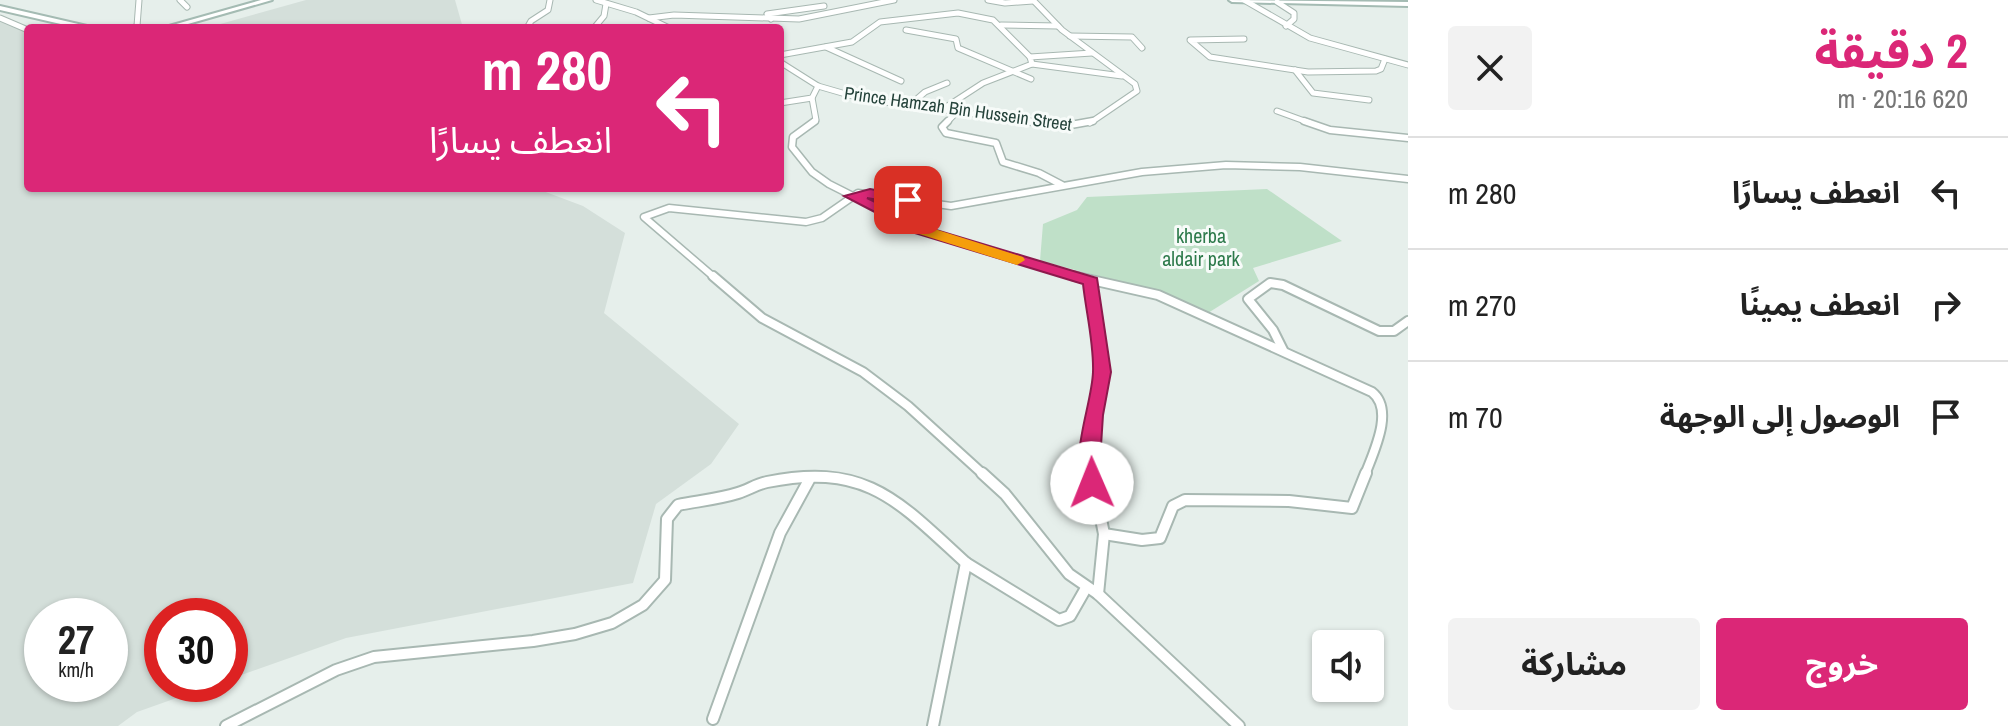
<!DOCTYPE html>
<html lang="ar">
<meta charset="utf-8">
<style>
body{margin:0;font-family:"Archivo Narrow","Noto Sans Arabic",sans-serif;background:#f2f2f2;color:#222;direction:rtl;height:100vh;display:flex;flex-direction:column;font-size:30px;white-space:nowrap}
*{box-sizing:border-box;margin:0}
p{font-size:26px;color:#767676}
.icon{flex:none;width:44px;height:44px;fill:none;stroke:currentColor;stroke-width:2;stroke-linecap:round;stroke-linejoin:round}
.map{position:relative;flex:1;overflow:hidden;direction:ltr}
.details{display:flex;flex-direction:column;background:#fff;width:600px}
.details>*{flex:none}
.banner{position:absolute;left:24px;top:24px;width:760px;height:168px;border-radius:8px;box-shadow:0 2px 6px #0004;direction:rtl;background:#db2777;color:#fff;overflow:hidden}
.buttons{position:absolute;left:1312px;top:630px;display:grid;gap:16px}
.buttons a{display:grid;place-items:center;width:72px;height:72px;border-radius:8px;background:#fff;box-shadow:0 2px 6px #0004;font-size:40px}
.speed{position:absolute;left:24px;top:598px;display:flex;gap:16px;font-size:40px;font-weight:700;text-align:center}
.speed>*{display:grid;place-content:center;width:104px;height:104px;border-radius:50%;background:#fff;box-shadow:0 2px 6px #0004;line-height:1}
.speed small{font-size:20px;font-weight:400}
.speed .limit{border:12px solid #d22;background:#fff;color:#111}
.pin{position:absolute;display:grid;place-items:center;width:68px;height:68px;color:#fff;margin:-34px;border-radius:16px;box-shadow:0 4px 12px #0006}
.me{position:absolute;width:88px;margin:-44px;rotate:359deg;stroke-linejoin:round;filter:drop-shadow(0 0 6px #0008)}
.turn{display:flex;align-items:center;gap:28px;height:168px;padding:0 40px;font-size:36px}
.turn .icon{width:104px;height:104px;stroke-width:2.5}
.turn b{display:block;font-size:56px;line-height:68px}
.round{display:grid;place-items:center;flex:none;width:84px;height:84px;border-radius:8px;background:#f2f2f2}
.headline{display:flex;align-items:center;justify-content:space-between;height:136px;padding:0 40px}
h1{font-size:48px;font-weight:700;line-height:60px;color:#db2777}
.primary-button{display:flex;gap:16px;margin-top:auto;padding:16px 40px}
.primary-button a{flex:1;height:92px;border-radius:8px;background:#db2777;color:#fff;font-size:32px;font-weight:700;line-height:92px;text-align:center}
.primary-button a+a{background:#f2f2f2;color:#222}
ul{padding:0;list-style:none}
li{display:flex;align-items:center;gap:24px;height:112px;padding:0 40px;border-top:2px solid #e0e0e0}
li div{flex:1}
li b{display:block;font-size:30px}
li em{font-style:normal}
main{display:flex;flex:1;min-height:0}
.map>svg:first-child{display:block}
</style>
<main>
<section class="details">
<div class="headline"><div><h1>2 دقيقة</h1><p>620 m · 20:16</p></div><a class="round"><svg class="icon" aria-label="close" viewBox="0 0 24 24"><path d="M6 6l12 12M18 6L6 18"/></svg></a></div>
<ul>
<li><svg class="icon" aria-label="left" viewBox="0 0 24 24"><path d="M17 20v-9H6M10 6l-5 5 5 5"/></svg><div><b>انعطف يسارًا</b></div><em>280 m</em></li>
<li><svg class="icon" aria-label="right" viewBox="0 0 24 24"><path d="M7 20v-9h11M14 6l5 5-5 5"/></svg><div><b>انعطف يمينًا</b></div><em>270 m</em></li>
<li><svg class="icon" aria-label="arrive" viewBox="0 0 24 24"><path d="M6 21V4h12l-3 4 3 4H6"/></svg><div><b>الوصول إلى الوجهة</b></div><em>70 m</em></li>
</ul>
<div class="primary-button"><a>خروج</a><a>مشاركة</a></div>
</section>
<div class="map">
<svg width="1408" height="726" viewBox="0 0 1408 726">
<rect width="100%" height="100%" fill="#e6efeb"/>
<g fill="#d4dfda" fill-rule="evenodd">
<path d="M306,0H455L463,28H206Z"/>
<path d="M0,20L28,29V188H535L583,206L625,233L604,313L739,424L711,464L656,504L633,583L346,638L230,679V616H162V684H216L137,712L118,726H0ZM42,616H110V684H42Z"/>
</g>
<path fill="#bfe0c8" d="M1267,189L1342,241L1253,268L1259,281L1208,313L1151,289L1040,261L1043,224L1077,210L1087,197Z"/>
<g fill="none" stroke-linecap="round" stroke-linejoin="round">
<g stroke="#a8b8b2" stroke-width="7">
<g id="street-far3">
<path d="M180,0L187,7"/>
<path d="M596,0L636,12L669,28"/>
<path d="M988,0L1005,3L1033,1"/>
<path d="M1033,0L1062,30L1135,84L1137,91L1090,123"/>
<path d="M1244,0L1310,38L1408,65"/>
<path d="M1277,2L1294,13V19L1286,26"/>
<path d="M0,18L28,30"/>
<path d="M649,18L674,15L799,19L894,0"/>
<path d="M771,19L767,14L824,6"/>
<path d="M1001,25L1058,26"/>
<path d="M133,28L137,26L139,0"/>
<path d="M527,28L531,21L548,10L550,0"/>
<path d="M594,28L604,16L606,4"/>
<path d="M906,30L956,39L958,48L1031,79"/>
<path d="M1070,36L1132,37L1142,48"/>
<path d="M1244,39L1190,40L1210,57L1308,72L1376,71L1381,69L1385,59"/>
<path d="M826,47L901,81"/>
<path d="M780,55L852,42L880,22L958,13L993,20L1030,57"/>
<path d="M780,62L818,86L863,99L1040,123"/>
<path d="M1032,64L1122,76"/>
<path d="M1295,70L1313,93L1369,100"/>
<path d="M812,98L816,120L812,123"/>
<path d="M780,103L812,98L818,86"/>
<path d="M909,106L925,92L947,83"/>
<path d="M943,109L983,83L1032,64L1030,57L1092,53"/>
<path d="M1277,111L1310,123"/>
<path d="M946,123L953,116V111"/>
</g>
</g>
<g stroke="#a8b8b2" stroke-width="9">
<g id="street-far2">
<path d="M815,121L793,137L792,147L812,172L829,184L920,230L1080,278"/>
<path d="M948,121L942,127L946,133L996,143L1003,162L1039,173L1062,185"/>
<path d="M1026,121L1065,126L1093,121"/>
<path d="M1304,121L1330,130L1408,138"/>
<path d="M715,278L644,217L669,208L806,222L822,218L858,193L951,206L1142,172L1226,165L1300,167L1408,179"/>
</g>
</g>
<g stroke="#a8b8b2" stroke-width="12">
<g id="street-far1">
<path d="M713,276L762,318L863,372L908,406L984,475"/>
<path d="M1074,276L1158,295L1372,392C1395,410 1373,453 1365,475"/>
<path d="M1091,281C1095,310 1105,346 1101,375C1098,409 1086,442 1093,475"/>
<path d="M1283,350L1273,330L1248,299L1270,283L1283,285L1379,331H1394L1408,321"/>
</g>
</g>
<g stroke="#a8b8b2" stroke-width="14">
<g id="street">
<path d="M982,473L1005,494L1069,574L1098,594L1239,726"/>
<path d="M1092,473L1104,534L1098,594"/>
<path d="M1104,534L1142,540L1160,538L1173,506L1185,500L1289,501L1352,508L1366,473"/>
<path d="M713,719L780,533L809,480"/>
<path d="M226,726L336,670L374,657L533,641L575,634L612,623L643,605L665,580L667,519L678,505C698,501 719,499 738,493C748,490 757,484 767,482C867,462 898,501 966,563"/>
<path d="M933,726L966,563L1059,620L1070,616L1086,588"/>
</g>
</g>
<g stroke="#a4bbb3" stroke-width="4">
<g id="secondary">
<path d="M261,0H272L174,28H162Z"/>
<path d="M1229,0L1408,2V6L1232,2Z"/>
<path d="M0,6L87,26L91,28H78L0,10Z"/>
</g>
</g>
<use href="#street-far3" stroke="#fff" stroke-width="5"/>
<use href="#street-far2" stroke="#fff" stroke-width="6"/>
<use href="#street-far1" stroke="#fff" stroke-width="8"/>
<use href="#street" stroke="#fff" stroke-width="10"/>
<use href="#secondary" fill="#fff" fill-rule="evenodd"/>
</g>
<path fill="#db2777" stroke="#8e194d" stroke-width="2" d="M870,189L913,197V203L908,205L867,198L926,227L1097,278L1111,372L1103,415L1100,461L1103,483L1100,489H1085C1068,458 1092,405 1093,372C1094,343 1086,312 1083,284L915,233L844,196Z"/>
<path fill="#f59e0b" d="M919,224L1023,257L1025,260L1017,265L913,232V226Z"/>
<g text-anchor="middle" stroke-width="6" stroke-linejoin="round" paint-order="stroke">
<g font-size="18" fill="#24423a" stroke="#f7fbf9">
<text transform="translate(958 109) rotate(8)" y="6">Prince Hamzah Bin Hussein Street</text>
</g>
<g font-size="20" fill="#2d7a4b" stroke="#f7fbf9">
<text x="1201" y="243">kherba<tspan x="1201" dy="23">aldair park</tspan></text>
</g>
</g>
</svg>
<div class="buttons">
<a><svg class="icon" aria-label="sound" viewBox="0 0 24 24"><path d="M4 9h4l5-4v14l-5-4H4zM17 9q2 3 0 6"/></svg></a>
</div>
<div class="speed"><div>27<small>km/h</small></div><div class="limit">30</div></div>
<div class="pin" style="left:908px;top:200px;background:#d93025"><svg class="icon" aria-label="arrive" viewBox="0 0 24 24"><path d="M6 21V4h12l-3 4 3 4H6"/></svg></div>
<svg class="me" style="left:1092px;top:483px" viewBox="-20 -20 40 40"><circle r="19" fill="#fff"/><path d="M0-13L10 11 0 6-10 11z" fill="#db2777"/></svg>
<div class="banner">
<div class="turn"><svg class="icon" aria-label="left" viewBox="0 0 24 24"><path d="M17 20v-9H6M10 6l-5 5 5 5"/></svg><div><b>280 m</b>انعطف يسارًا</div></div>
</div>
</div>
</main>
